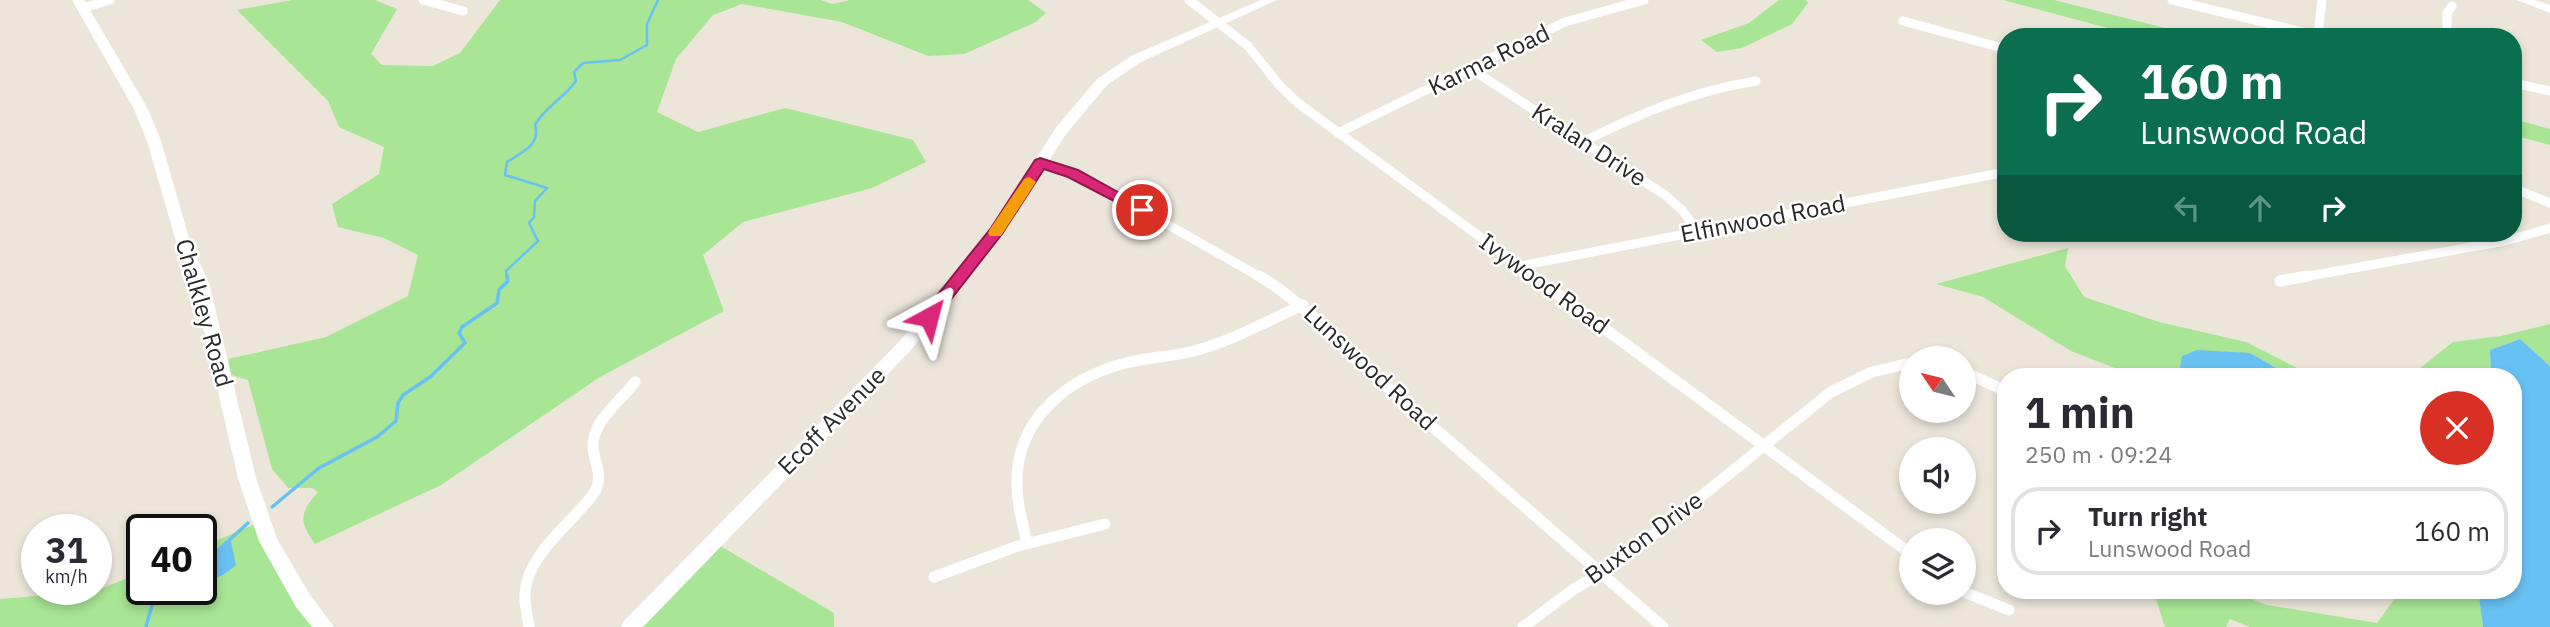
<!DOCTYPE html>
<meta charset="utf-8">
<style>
body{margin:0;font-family:"IBM Plex Sans",sans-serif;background:#f2f2f3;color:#2b2b33;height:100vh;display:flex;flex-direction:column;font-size:26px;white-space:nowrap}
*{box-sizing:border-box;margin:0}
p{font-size:23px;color:#7c7c81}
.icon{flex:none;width:38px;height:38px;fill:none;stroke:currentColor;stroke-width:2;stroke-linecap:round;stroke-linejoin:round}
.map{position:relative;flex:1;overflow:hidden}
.panel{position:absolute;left:1997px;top:368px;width:525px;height:231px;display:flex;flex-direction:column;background:#fff;border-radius:28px;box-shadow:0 4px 10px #0003}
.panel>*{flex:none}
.hud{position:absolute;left:1997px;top:28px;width:525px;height:214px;border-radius:28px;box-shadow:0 4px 10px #0003;background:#0b6e4f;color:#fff;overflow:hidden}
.needle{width:46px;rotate:305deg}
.buttons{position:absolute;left:1899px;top:346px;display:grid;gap:14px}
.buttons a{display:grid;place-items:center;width:77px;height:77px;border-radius:50%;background:#fff;box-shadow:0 4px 10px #0003;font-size:35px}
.speed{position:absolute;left:21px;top:514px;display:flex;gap:14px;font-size:35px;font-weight:700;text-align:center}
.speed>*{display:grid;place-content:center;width:91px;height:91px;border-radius:50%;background:#fff;box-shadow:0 4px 10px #0003;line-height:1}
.speed small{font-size:18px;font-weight:400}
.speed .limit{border:4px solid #111;border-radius:10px;background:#fff;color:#111}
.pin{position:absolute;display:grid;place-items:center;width:60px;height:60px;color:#fff;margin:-30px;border:4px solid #fff;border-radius:50%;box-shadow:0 2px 7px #0007}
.me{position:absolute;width:77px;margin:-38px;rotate:38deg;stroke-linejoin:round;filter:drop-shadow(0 0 5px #0008)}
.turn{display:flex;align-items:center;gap:24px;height:147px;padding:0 28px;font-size:32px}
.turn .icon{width:91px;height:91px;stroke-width:2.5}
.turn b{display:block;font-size:49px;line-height:60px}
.lanes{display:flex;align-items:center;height:66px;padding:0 28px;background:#0003;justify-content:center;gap:35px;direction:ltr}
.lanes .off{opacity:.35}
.round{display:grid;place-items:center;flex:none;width:74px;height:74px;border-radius:37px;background:#f2f2f3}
.head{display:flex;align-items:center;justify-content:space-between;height:119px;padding:0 28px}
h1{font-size:42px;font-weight:700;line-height:52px}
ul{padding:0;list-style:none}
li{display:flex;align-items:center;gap:21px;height:88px;margin:0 14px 10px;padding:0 14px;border:4px solid #e1e1e2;border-radius:28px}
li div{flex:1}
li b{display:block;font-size:26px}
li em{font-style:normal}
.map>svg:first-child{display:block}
</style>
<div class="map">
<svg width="2550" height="627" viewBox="0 0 2550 627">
<rect width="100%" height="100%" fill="#ece6da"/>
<g fill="#a8e594">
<path d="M292,0H375L397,9L371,54L382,65L433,66L460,53L500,0H821L832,4L850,0H1028L1046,13L1036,22L964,54L928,56L842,22L742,4L713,15L676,59L657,112L698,132L785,108L913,140L926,162L872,188L743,222L703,255L724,311L600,377L441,485L315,544C299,521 299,514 318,492L312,488H288L272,469L248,380L231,375L228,359L326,337L408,296L418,255L384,238L338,227L332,204L379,174L384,147L339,127L328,101L237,10Z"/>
<path d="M1779,0H1806L1808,3L1792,24L1742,48L1717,52L1701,40L1749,23Z"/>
<path d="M2003,0H2054L2201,37H2141Z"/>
<path d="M2513,119L2550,129V145L2513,135Z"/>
<path d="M2068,248L2065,266L2084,297L2159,322L2246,342L2305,372L2359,376H2290L2250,353L2180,368L2186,376H2135L2071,351L1983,297L1936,284Z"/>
<path d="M2550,324V366L2520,339L2490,350L2491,376H2410L2453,342L2501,336Z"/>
<path d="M255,524L316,627H0V599L96,591L142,572V590H201V547Z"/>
<path d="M717,544L834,613V627H637Z"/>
<path d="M2153,590H2227L2267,605L2377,623L2401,590H2478L2483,627H2250L2230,619L2226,627H2165Z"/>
</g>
<g fill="#68c1f3">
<path d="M2520,339L2550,366V627H2483L2478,590H2513V376H2491L2490,350Z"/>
<path d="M2197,350L2250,353L2290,376H2186L2180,368L2182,356Z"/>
<path d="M230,537L236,565C226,574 215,581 201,580V562L217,553Z"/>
</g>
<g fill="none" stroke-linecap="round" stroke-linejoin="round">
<path stroke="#68c1f3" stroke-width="2.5" d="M507,278L506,271L538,241L529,223L534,217L535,201L547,188L505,175L507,162C522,152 541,145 535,125C544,108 563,99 576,81L574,72L583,63L620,60L647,45V24L658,0"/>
<g stroke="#68c1f3" stroke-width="3.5">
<path d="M272,507L319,468L377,437L396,421L398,403L403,395L430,377L465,343L459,333L462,327L497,303L499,290L508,281L507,276"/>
<path d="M201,562L214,554L248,523"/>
<path d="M146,627L152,605L170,590"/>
</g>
<g stroke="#fff" stroke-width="9">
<path d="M423,0L463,11"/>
<path d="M1189,0L1248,46L1280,86L1298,103L1536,278"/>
<path d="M2172,0L2323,37"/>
<path d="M83,8L110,0"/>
<path d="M1903,21L2006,49"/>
<path d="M2318,36L2322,0"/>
<path d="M2447,37V13L2452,6"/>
<path d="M1471,69L1665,195L1683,211L1697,231"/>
<path d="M2513,83L2550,91"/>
<path d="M1338,133L1565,22L1644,0"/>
<path d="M1585,141C1640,113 1694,91 1756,81"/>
<path d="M1040,163L1094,183L1262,278"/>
<path d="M2513,188L2550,203"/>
<path d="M1520,266L2006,172"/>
<path d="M2298,278L2505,241L2550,228"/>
</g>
<g stroke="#fff" stroke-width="11">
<path d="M1259,276C1306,303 1338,345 1379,380C1474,462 1568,545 1663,627"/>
<path d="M1533,276L1911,554"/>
<path d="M2280,281L2308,276"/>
<path d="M1964,372L2006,391"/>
<path d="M1027,542C1022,521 1016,500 1017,479C1018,417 1070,377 1126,363C1148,357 1172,357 1194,351C1232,341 1267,321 1303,305"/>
<path d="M934,577L1018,546L1105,524"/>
<path d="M1964,592L2009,610"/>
<path d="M529,627C528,616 524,605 525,594C527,552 574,523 596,490C603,474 594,463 593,447C592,421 621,401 635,382"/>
<path d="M1523,627L1574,589L1618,563L1831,392L1872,372L1911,363"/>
</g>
<g fill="#fff" fill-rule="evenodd">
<path d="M72,0H84L148,109L161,141L191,245L209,283L256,478L277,539L310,595L334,627H312L296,607L259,541L238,478L193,283L177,245L147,141L134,109Z"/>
<path d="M1261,0H1277L1141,62L1107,85L1066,134L1002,234L910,351L643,627H621L624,621L898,343L992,228L1055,129L1097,79L1131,56Z"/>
<path d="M2517,0H2535L2550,5V13Z"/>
</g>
</g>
<path fill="#db2777" stroke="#8e194d" stroke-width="2" d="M1040,158L1078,170L1150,210L1147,213H1137L1068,177L1044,169L1002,234L934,321H923L921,317L923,313L991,228L1035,160Z"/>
<path fill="#f59e0b" d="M1029,177L1036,182L1001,236H990L988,233L990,229L1024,179Z"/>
<g text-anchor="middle" stroke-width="5" stroke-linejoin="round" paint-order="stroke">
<g font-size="24" fill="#292929" stroke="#fff">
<text transform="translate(1489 60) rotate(-26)" y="8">Karma Road</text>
<text transform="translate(1589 145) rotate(33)" y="8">Kralan Drive</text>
<text transform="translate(1763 219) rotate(-11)" y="8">Elfinwood Road</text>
<text transform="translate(1544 284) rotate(36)" y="8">Ivywood Road</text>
<text transform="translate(204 313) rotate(74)" y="8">Chalkley Road</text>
<text transform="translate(1370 368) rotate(43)" y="8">Lunswood Road</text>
<text transform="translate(832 421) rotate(-45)" y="8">Ecoff Avenue</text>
<text transform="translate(1644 538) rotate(-36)" y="8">Buxton Drive</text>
</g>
</g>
</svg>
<div class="buttons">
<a><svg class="needle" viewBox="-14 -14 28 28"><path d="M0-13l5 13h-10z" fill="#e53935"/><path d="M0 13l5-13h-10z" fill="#7c7c81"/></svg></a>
<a><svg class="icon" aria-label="sound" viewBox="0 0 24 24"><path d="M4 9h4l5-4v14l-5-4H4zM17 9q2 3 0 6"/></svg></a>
<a><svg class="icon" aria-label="layers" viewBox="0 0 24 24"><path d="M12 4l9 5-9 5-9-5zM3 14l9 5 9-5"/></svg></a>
</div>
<div class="speed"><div>31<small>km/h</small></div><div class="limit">40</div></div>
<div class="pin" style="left:1142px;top:210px;background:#d93025"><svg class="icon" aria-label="arrive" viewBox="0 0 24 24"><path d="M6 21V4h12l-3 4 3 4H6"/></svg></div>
<svg class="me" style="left:929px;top:317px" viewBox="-20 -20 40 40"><path d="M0-17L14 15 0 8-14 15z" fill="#db2777" stroke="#fff" stroke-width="4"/></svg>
<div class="hud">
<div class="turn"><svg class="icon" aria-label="right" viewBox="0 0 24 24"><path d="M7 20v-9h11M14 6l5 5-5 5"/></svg><div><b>160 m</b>Lunswood Road</div></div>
<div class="lanes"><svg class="icon off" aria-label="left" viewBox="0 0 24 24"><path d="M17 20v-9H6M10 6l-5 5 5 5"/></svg><svg class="icon off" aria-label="ahead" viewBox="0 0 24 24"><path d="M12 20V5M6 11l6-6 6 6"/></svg><svg class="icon" aria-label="right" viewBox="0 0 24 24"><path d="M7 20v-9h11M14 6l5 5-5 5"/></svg></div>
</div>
<section class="panel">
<div class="head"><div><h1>1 min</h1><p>250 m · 09:24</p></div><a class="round" style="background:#d93025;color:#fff"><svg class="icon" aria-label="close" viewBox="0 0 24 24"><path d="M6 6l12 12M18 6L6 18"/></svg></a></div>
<ul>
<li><svg class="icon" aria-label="right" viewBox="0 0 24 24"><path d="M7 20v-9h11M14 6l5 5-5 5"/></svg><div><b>Turn right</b><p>Lunswood Road</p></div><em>160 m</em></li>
</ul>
</section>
</div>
